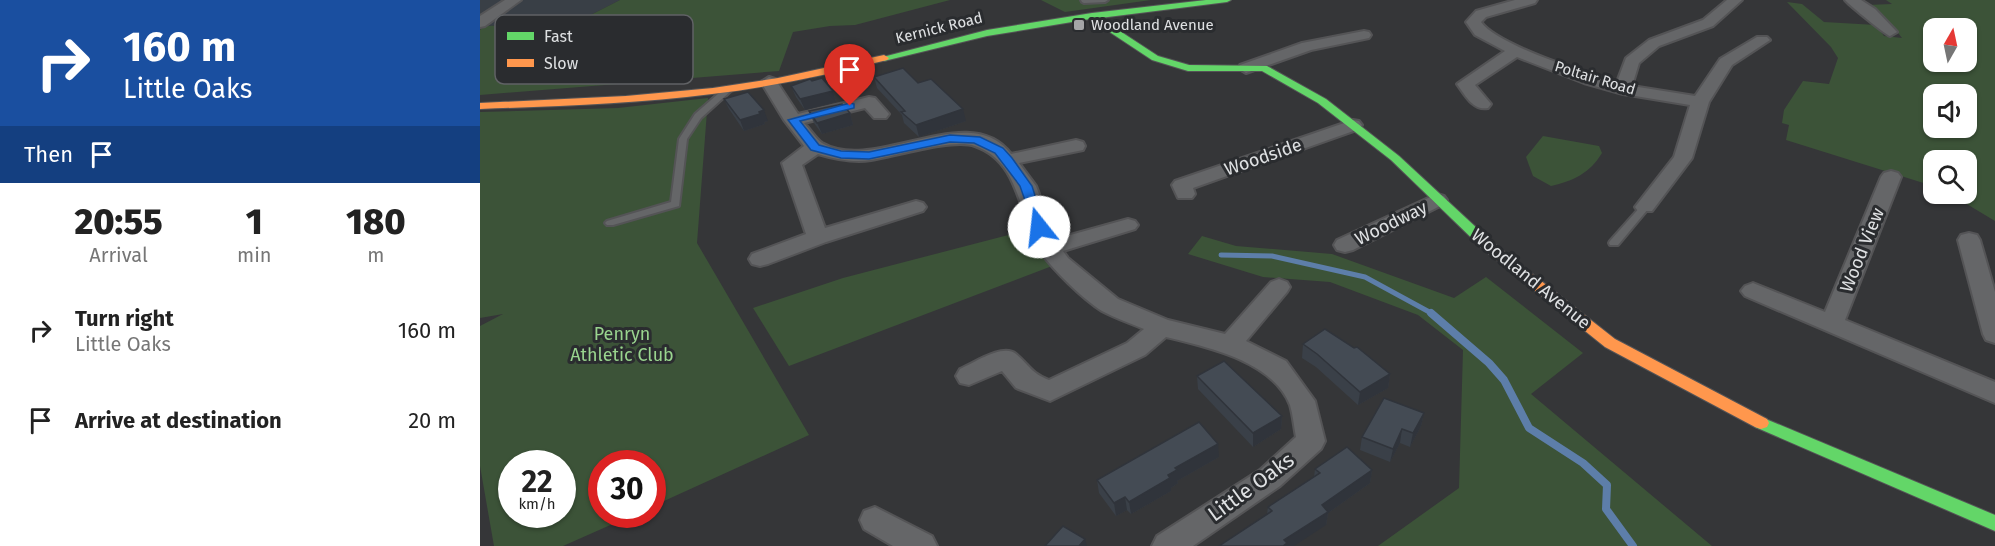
<!DOCTYPE html>
<style>
body{margin:0;font-family:"Fira Sans",sans-serif;background:#f6f6f6;color:#222;height:100vh;display:flex;flex-direction:column;font-size:22px;white-space:nowrap}
*{box-sizing:border-box;margin:0}
p{font-size:20px;color:#767676}
.icon{flex:none;width:33px;height:33px;fill:none;stroke:currentColor;stroke-width:2;stroke-linecap:round;stroke-linejoin:round}
.map{position:relative;flex:1;overflow:hidden}
.side{display:flex;flex-direction:column;background:#fff;width:480px}
.side>*{flex:none}
.guide{background:#1a4fa0;color:#fff;overflow:hidden}
.needle{width:39px;rotate:9deg}
.buttons{position:absolute;left:1443px;top:18px;display:grid;gap:12px}
.buttons a{display:grid;place-items:center;width:54px;height:54px;border-radius:12px;background:#fff;box-shadow:0 2px 4px #0004;font-size:30px}
.speed{position:absolute;left:18px;top:450px;display:flex;gap:12px;font-size:30px;font-weight:700;text-align:center}
.speed>*{display:grid;place-content:center;width:78px;height:78px;border-radius:50%;background:#fff;box-shadow:0 2px 4px #0004;line-height:1}
.speed small{font-size:15px;font-weight:400}
.speed .limit{border:9px solid #d22;background:#fff;color:#111}
.pin{position:absolute;display:grid;place-items:center;width:51px;height:51px;color:#fff;margin:-62px -26px;border-radius:50% 50% 50% 0;rotate:-45deg;box-shadow:0 0 6px #0007}
.pin .icon{rotate:45deg}
.me{position:absolute;width:66px;margin:-33px;rotate:344deg;stroke-linejoin:round;filter:drop-shadow(0 0 4px #0008)}
.turn{display:flex;align-items:center;gap:21px;height:126px;padding:0 24px;font-size:27px}
.turn .icon{width:78px;height:78px;stroke-width:2.5}
.turn b{display:block;font-size:42px;line-height:51px}
.then{display:flex;align-items:center;height:57px;padding:0 24px;background:#0003;gap:12px;font-size:22px}
.eta{display:flex;justify-content:space-evenly;align-items:center;height:102px;text-align:center}
.eta b{font-size:36px;font-weight:800;line-height:42px}
ul{padding:0;list-style:none}
li{display:flex;align-items:center;gap:18px;height:90px;padding:0 24px}
li div{flex:1}
li b{display:block;font-size:22px}
li em{font-style:normal}
main{display:flex;flex:1;min-height:0}
.map>svg:first-child{display:block}
</style>
<main>
<section class="side">
<div class="guide">
<div class="turn"><svg class="icon" aria-label="right" viewBox="0 0 24 24"><path d="M7 20v-9h11M14 6l5 5-5 5"/></svg><div><b>160 m</b>Little Oaks</div></div>
<div class="then">Then<svg class="icon" aria-label="arrive" viewBox="0 0 24 24"><path d="M6 21V4h12l-3 4 3 4H6"/></svg></div>
</div>
<div class="eta">
<div><b>20:55</b><p>Arrival</p></div>
<div><b>1</b><p>min</p></div>
<div><b>180</b><p>m</p></div>
</div>
<ul>
<li><svg class="icon" aria-label="right" viewBox="0 0 24 24"><path d="M7 20v-9h11M14 6l5 5-5 5"/></svg><div><b>Turn right</b><p>Little Oaks</p></div><em>160 m</em></li>
<li><svg class="icon" aria-label="arrive" viewBox="0 0 24 24"><path d="M6 21V4h12l-3 4 3 4H6"/></svg><div><b>Arrive at destination</b></div><em>20 m</em></li>
</ul>
</section>
<div class="map">
<svg width="1515" height="546" viewBox="0 0 1515 546">
<rect width="100%" height="100%" fill="#353638"/>
<path fill="#393f46" d="M0,0H140L95,23L5,26L0,30Z"/>
<g fill="#3c5338" fill-rule="evenodd">
<path d="M140,0H470L375,25L350,26L313,32L299,71L0,95V30L5,26L95,23Z"/>
<path d="M561,0H671L585,12Z"/>
<path d="M1406,0H1515V221L1470,194H1486V160H1454L1453,186L1306,140L1309,125L1302,123L1304,110L1323,81L1349,84L1358,58L1351,47L1307,2L1322,4L1344,22L1396,25L1404,36L1422,38L1412,25L1387,5L1412,4ZM1454,28H1486V62H1454ZM1454,94H1486V128H1454Z"/>
<path d="M228,98L217,243L329,435L173,506L172,464H122V514L153,515L83,546H14L0,466V326L23,314L0,318V112L138,108ZM32,464H82V514H32Z"/>
<path d="M1063,136L1119,146L1122,153C1110,173 1093,181 1071,186L1053,176L1046,157Z"/>
<path d="M559,227L580,263L309,366L273,308L363,278Z"/>
<path d="M722,236L756,246L852,254L974,298L1006,277L1103,353L1051,394L1232,546H898L979,488L983,350L938,315L850,282L783,277L708,254Z"/>
</g>
<g fill="none" stroke-linecap="round" stroke-linejoin="round">
<path stroke="#5d7ea9" stroke-width="5" d="M741,255L792,256L885,277L953,314"/>
<path stroke="#5d7ea9" stroke-width="8" d="M951,313L1009,363L1024,380L1049,428L1103,463L1127,485L1126,509L1153,546"/>
<g stroke="#545456" stroke-width="4">
<g id="lane">
<path d="M601,0H628L625,2L604,3L602,2Z"/>
<path d="M246,87H249L253,89L221,118L207,139L199,206L133,225H127L125,223L127,221L191,202L199,139L215,114Z"/>
<path d="M1165,204L1168,205L1170,207L1168,209L1138,245H1130L1129,243L1130,241L1162,205Z"/>
</g>
</g>
<g stroke="#545456" stroke-width="4">
<g id="street">
<path d="M25,0H41L5,26L0,27V16Z"/>
<path d="M1035,0H1057L1055,3L1006,17L1001,22C1017,45 1108,74 1137,82L1146,58L1169,40L1223,20L1247,0H1262L1233,26L1179,46L1159,63L1152,86L1215,96L1240,59L1277,37H1287L1290,40L1252,65L1229,102L1212,158L1172,211H1158L1155,207L1194,157L1210,105L1143,94L1104,83L1037,57L995,85L1011,104L1008,108C993,111 985,95 977,84L1025,51L995,35L986,22L996,11Z"/>
<path d="M1365,0H1381L1395,9L1417,32L1410,36C1407,36 1368,4 1365,0Z"/>
<path d="M884,31L889,32L891,35L889,38L831,50L766,73L758,68L760,65L822,43Z"/>
<path d="M289,77L295,79L318,114L389,97L395,98L409,114L406,118H394L385,108L324,123C330,129 336,139 342,143C395,174 489,98 531,154L596,140L603,142L605,146L603,150L539,163L556,186L576,239L648,219L655,221L658,225L655,229L583,251L588,258L638,299L688,320L745,334L791,282L799,279L807,282L810,287L807,292L766,341L806,361L835,401L845,441L841,449L800,486L713,546H672L677,536L780,470L816,437C814,427 813,415 810,405C793,361 727,347 686,337L665,355L570,401L536,388L522,371L489,385L480,383L476,376L480,369C494,363 523,343 536,354C550,366 551,373 569,380L647,343L664,329C650,323 635,318 622,311C603,299 572,269 560,251C538,216 541,162 495,146C473,138 416,156 391,160C373,163 355,159 338,154L322,165L345,228L436,201L443,203L446,207L443,211L346,242L288,264L280,266L272,264L269,259L272,254L326,234L302,163L324,146L304,120L281,82Z"/>
<path d="M873,120L879,121L882,125L879,129L713,188L715,194L712,198H698L692,185L695,181Z"/>
<path d="M1411,171L1418,173L1421,177L1365,320L1515,382V403L1265,296L1261,291L1265,286L1273,283L1345,312L1401,177L1404,173Z"/>
<path d="M957,194L964,196L967,200L964,204L873,250L865,252L857,250L854,245L857,240Z"/>
<path d="M1489,233L1497,235L1500,240L1515,292V343L1506,340L1503,334L1478,240L1481,235Z"/>
<path d="M395,507L452,536L457,546H413L384,529L380,520L384,511Z"/>
</g>
</g>
<g stroke="#545456" stroke-width="2">
<g id="fast">
<path d="M726,0H751L747,2L620,18L678,56L709,65L787,66L846,99L919,156L1013,243L1014,246L1013,249H1003L911,160L838,103L782,71H708L672,60L610,19L507,36L404,61L399,58L507,30L612,13Z"/>
<path d="M1281,417L1515,515V531L1275,427L1273,423L1275,419Z"/>
</g>
</g>
<g stroke="#545456" stroke-width="2">
<g id="slow">
<path d="M404,55L409,58L407,60C350,74 291,87 232,94C155,104 78,106 0,109V103L146,96L233,88L298,78Z"/>
<path d="M1008,242L1013,243L1135,339L1287,419L1289,423L1287,427L1281,429L1275,427L1125,347L1003,249L1002,246Z"/>
</g>
</g>
<use href="#lane" fill="#656668" fill-rule="evenodd"/>
<use href="#street" fill="#656668" fill-rule="evenodd"/>
<use href="#fast" fill="#63d668" fill-rule="evenodd"/>
<use href="#slow" fill="#ff974d" fill-rule="evenodd"/>
</g>
<g fill="#3a4048">
<path d="M394,77L438,83L486,121L439,137L424,123L422,115L397,88Z"/>
<path d="M332,81L353,91L356,102L325,110L316,97L311,86Z"/>
<path d="M244,99L288,121L284,122L285,124L264,131L249,109Z"/>
<path d="M329,111L370,113L373,125L342,134L334,123Z"/>
<path d="M823,344L910,374L908,388L878,405L836,367L822,358Z"/>
<path d="M717,376L802,416L801,429L773,447L718,389Z"/>
<path d="M944,413L941,426L930,447L920,443L910,462L880,450L882,437Z"/>
<path d="M739,457L697,481L698,483L691,488V491L651,514L647,510L636,516L619,493L617,480Z"/>
<path d="M835,469L892,470L890,483L848,513L846,525L787,514L788,507L834,477Z"/>
</g>
<g fill="#30343b">
<path d="M353,91L356,102L325,110L320,99Z"/>
<path d="M483,109L486,121L439,137L436,125Z"/>
<path d="M284,110L288,121L284,122L285,124L264,131L260,120Z"/>
<path d="M370,113L373,125L342,134L337,123Z"/>
<path d="M910,374L908,388L878,405L880,392Z"/>
<path d="M944,413L941,426L930,447L933,433Z"/>
<path d="M802,416L801,429L773,447V433Z"/>
<path d="M922,429L920,443L910,462L913,449Z"/>
<path d="M738,444L739,457L697,481L698,483L691,488V491L651,514L649,502L688,475L695,468Z"/>
<path d="M892,470L890,483L848,513L846,525L814,546H803L804,540L842,505Z"/>
<path d="M645,497L647,510L636,516L634,503Z"/>
<path d="M605,539L607,546H599Z"/>
</g>
<g fill="#444b54" stroke="#30343b" stroke-width="1.5">
<path d="M423,68L438,83L451,79L483,109L436,125L421,112L425,111L394,77Z"/>
<path d="M342,78L353,91L320,99L311,86L330,79L332,81Z"/>
<path d="M268,92L284,110L279,112L280,114L260,120L244,99Z"/>
<path d="M362,104L370,113L337,123L329,111Z"/>
<path d="M845,329L874,348L877,347L910,374L880,392L837,354L823,344Z"/>
<path d="M744,361L802,416L773,433L717,376Z"/>
<path d="M904,398L944,413L933,433L922,429L913,449L882,437Z"/>
<path d="M719,422L738,444L695,468L697,470L688,475L690,478L649,502L645,497L634,503L617,480Z"/>
<path d="M867,447L892,470L842,505L848,512L804,540L807,543L803,546H739L792,511L788,507L840,473L835,469Z"/>
<path d="M583,526L605,539L599,546H565Z"/>
</g>
<path fill="#1a73e8" stroke="#114b97" stroke-width="1.5" d="M370,103L374,104V108L320,121L339,145L361,151L389,152L470,135L500,137L523,148L532,158L552,186L565,227L564,229H555L540,186L515,153L494,143L470,142L389,159L361,158L331,150L308,120Z"/>
<rect fill="#a4a5a7" stroke="#2a2c2f" stroke-width="2" x="593" y="19" width="12" height="12" rx="3"/>
<g text-anchor="middle" stroke-width="6" stroke-linejoin="round" paint-order="stroke">
<g font-size="15" fill="#dfe1e3" stroke="#2a2c2f" text-anchor="start">
<text x="611" y="30">Woodland Avenue</text>
</g>
<g font-size="15" fill="#dfe1e3" stroke="#2a2c2f">
<text transform="translate(459 28) rotate(-14)" y="5">Kernick Road</text>
<text transform="translate(1115 78) rotate(17)" y="5">Poltair Road</text>
</g>
<g font-size="18" fill="#dfe1e3" stroke="#2a2c2f">
<text transform="translate(783 157) rotate(-19)" y="6">Woodside</text>
<text transform="translate(911 223) rotate(-26)" y="6">Woodway</text>
<text transform="translate(1382 250) rotate(-68)" y="6">Wood View</text>
<text transform="translate(1051 279) rotate(39)" y="6">Woodland Avenue</text>
</g>
<g font-size="18" fill="#99d48e" stroke="#2a2c2f">
<text x="142" y="340">Penryn<tspan x="142" dy="21">Athletic Club</tspan></text>
</g>
<g font-size="21" fill="#dfe1e3" stroke="#2a2c2f">
<text transform="translate(771 487) rotate(-36)" y="7">Little Oaks</text>
</g>
</g>
<rect x="15" y="15" width="198" height="69" rx="9" fill="#2a2c2f" stroke="#606265" stroke-width="1.5"/>
<rect x="27" y="32" width="27" height="8" fill="#63d668"/>
<rect x="27" y="59" width="27" height="8" fill="#ff974d"/>
<g font-size="16" fill="#dfe1e3">
<text x="64" y="42">Fast</text>
<text x="64" y="69">Slow</text>
</g>
</svg>
<div class="buttons">
<a><svg class="needle" viewBox="-14 -14 28 28"><path d="M0-13l5 13h-10z" fill="#e53935"/><path d="M0 13l5-13h-10z" fill="#767676"/></svg></a>
<a><svg class="icon" aria-label="sound" viewBox="0 0 24 24"><path d="M4 9h4l5-4v14l-5-4H4zM17 9q2 3 0 6"/></svg></a>
<a><svg class="icon" aria-label="search" viewBox="0 0 24 24"><circle cx="10" cy="10" r="6"/><path d="M15 15l6 6"/></svg></a>
</div>
<div class="speed"><div>22<small>km/h</small></div><div class="limit">30</div></div>
<div class="pin" style="left:370px;top:106px;background:#d93025"><svg class="icon" aria-label="arrive" viewBox="0 0 24 24"><path d="M6 21V4h12l-3 4 3 4H6"/></svg></div>
<svg class="me" style="left:559px;top:227px" viewBox="-20 -20 40 40"><circle r="19" fill="#fff"/><path d="M0-13L10 11 0 6-10 11z" fill="#1a73e8"/></svg>
</div>
</main>
